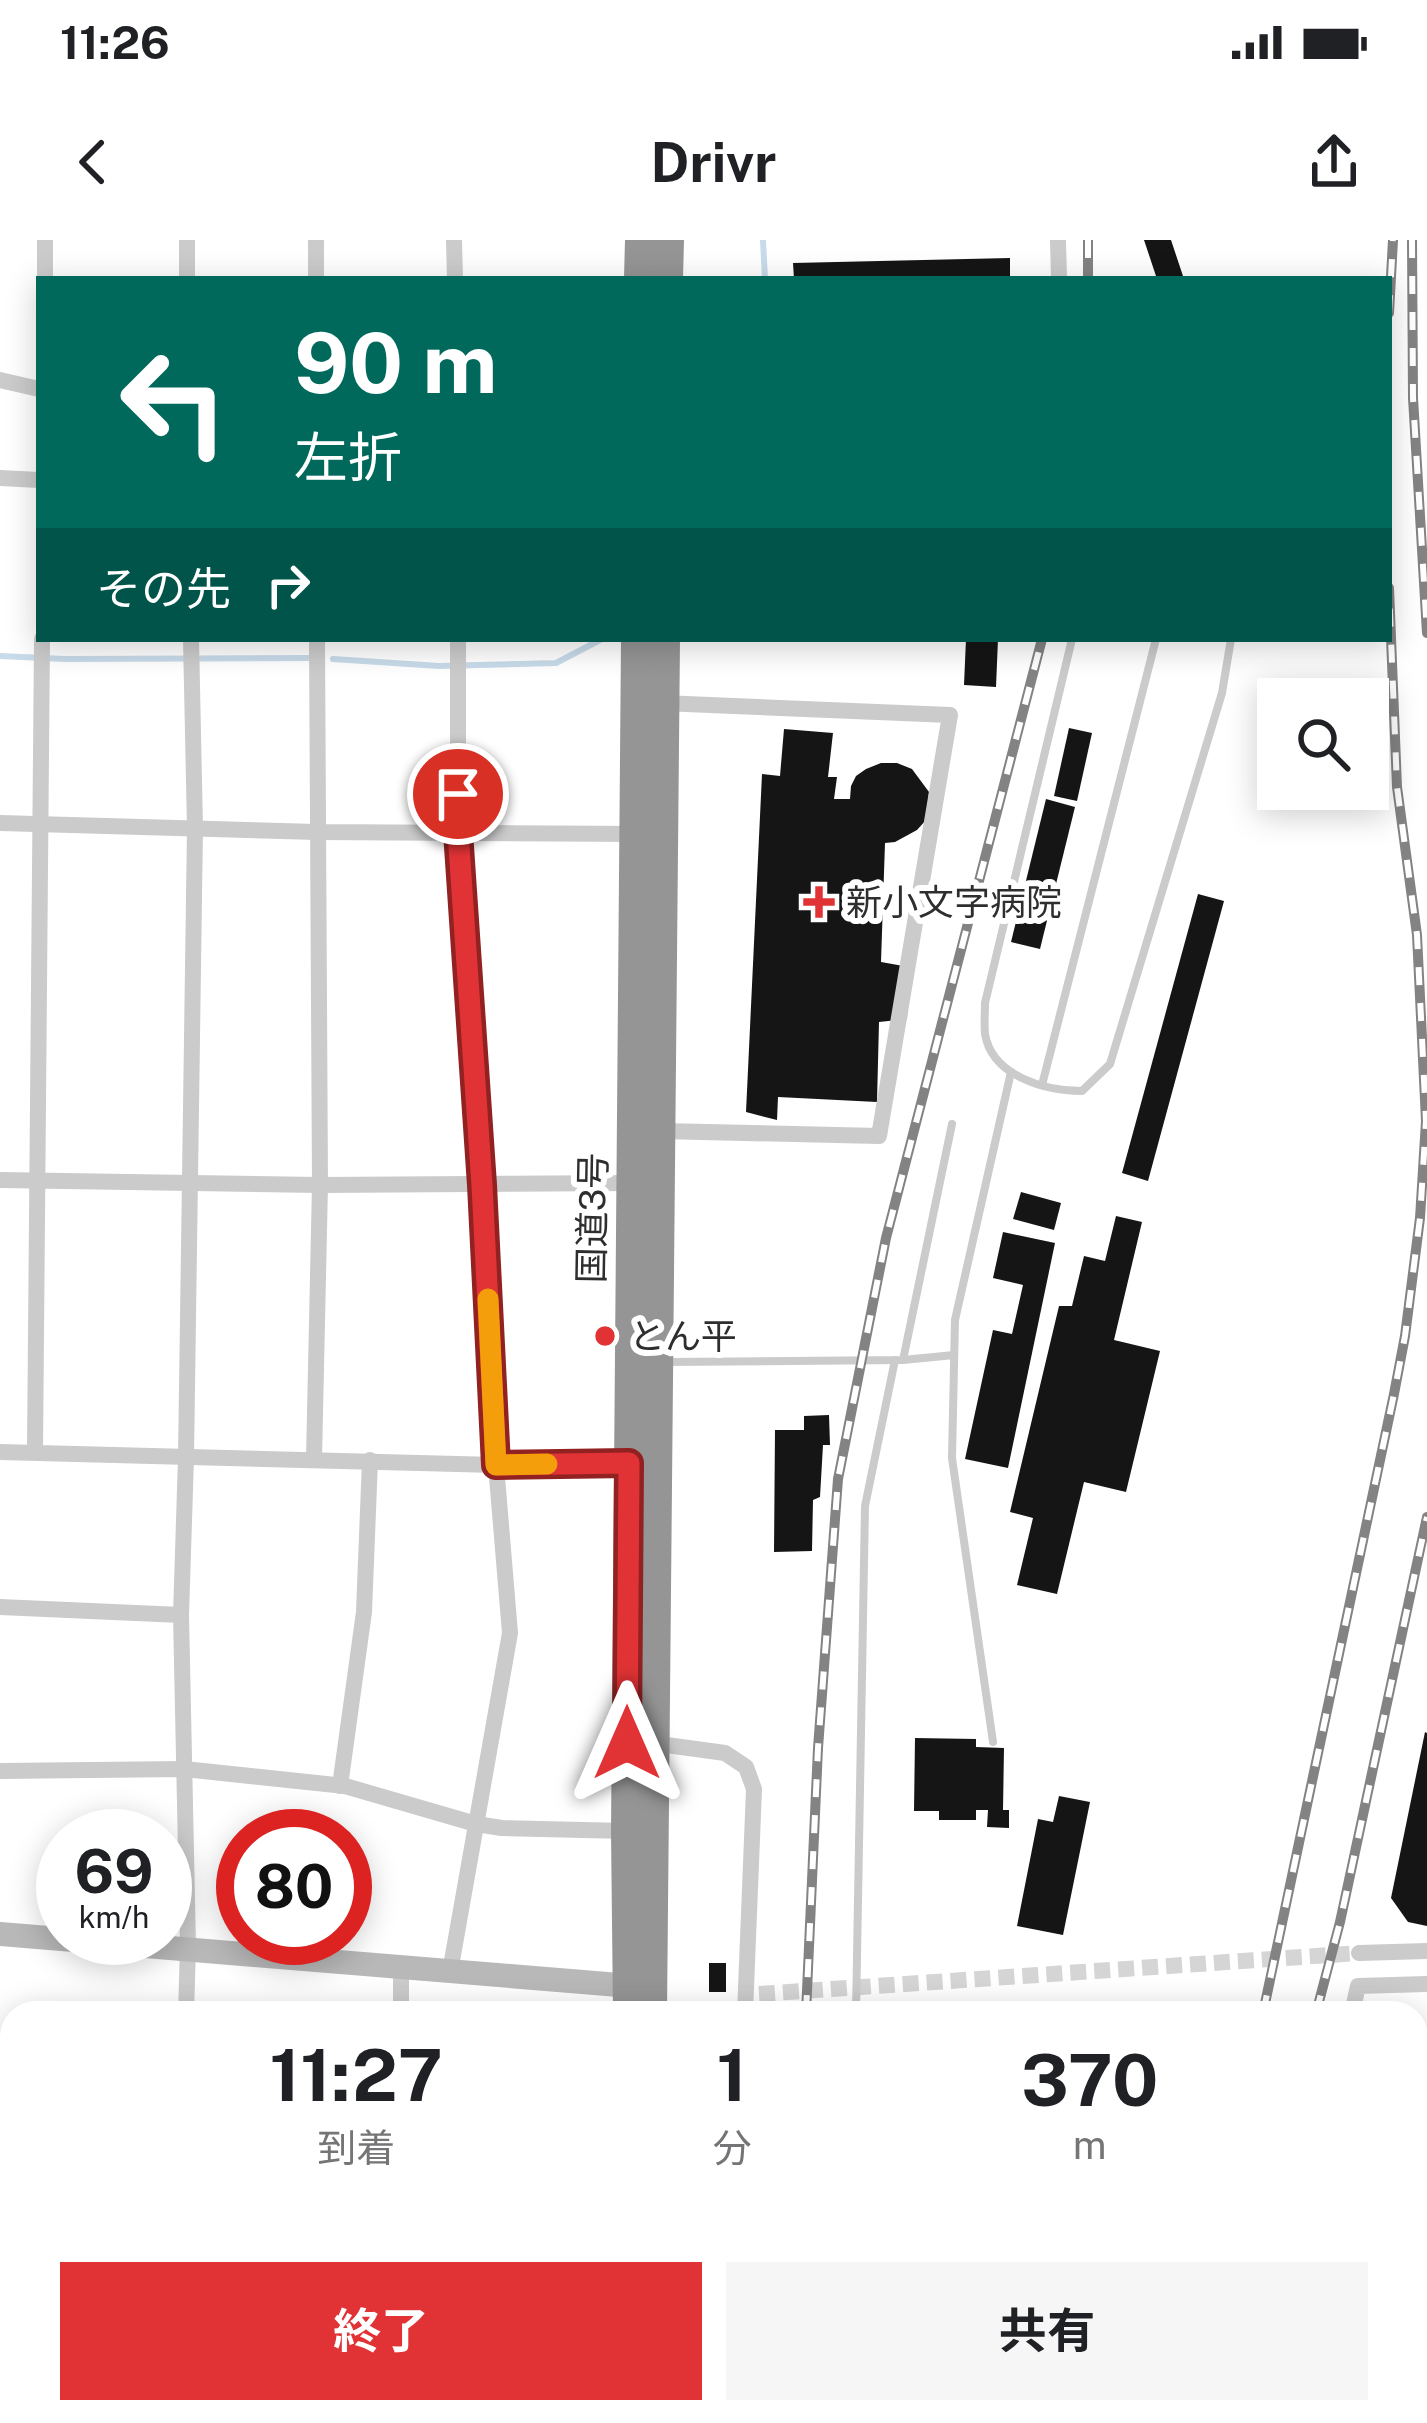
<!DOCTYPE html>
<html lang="ja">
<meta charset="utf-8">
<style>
body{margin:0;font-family:"Public Sans","Noto Sans JP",sans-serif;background:#f6f6f6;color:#202124;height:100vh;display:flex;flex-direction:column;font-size:45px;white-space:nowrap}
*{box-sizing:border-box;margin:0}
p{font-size:39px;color:#757577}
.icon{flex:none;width:66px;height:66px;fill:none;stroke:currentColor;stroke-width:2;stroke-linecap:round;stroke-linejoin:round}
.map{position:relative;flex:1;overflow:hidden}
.side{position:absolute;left:0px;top:1761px;width:1428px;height:423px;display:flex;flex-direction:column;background:#fff;border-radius:36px 36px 0 0;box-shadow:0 6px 30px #0003}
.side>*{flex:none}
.guide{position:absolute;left:36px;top:36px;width:1356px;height:366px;border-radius:0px;box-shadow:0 6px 30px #0003;background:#00695c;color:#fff;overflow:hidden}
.controls{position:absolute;left:1257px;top:438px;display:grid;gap:24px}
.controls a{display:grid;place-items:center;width:132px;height:132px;border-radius:0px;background:#fff;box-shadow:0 6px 30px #0003;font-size:60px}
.speed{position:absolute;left:36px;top:1569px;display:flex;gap:24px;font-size:60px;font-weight:700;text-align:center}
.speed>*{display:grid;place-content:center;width:156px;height:156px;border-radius:50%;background:#fff;box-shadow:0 6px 30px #0003;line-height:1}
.speed small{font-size:30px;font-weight:400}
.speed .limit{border:18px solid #d22;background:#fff;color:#111}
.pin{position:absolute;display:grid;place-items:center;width:102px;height:102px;color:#fff;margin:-51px;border:6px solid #fff;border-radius:50%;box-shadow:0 3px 12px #0007}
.me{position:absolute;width:132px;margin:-66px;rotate:0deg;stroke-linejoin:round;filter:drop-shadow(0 0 9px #0008)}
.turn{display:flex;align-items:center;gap:42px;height:252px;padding:0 60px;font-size:54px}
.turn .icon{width:156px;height:156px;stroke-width:2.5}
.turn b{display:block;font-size:84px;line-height:102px}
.then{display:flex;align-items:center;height:114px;padding:0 60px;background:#0003;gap:24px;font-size:45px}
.eta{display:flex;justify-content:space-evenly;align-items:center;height:204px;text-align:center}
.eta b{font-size:72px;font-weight:700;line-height:84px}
.action{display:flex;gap:24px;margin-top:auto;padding:24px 60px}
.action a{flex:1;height:138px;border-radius:0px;background:#e13335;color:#fff;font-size:48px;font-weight:700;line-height:138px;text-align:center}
.action a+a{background:#f6f6f6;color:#202124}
.status{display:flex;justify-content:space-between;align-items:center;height:84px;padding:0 60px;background:#fff;direction:ltr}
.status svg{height:33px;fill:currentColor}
header{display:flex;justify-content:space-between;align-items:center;height:156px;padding:0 60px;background:#fff;font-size:54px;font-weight:700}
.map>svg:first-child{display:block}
</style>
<div class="status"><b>11:26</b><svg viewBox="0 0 49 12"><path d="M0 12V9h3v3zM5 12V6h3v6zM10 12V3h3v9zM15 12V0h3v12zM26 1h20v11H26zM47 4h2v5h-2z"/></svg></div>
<header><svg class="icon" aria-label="back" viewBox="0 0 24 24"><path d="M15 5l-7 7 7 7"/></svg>Drivr<svg class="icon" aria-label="share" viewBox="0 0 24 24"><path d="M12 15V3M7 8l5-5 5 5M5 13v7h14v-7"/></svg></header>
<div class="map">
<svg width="1427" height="2183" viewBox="0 0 1427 2183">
<rect width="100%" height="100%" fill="#fff"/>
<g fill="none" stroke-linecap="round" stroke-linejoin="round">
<g stroke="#c8dbea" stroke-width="6">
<path d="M763,0L765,39"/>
<path d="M0,416L65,419L314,418"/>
<path d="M333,419L439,426L556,423L602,399"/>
</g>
</g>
<g fill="#151515">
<path d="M1144,0H1171L1184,39H1157Z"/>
<path d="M1010,18V39H794L793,23Z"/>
<path d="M966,399H998L996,447L964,445Z"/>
<path d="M1069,488L1092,493L1077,561L1054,556Z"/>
<path d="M784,489L833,493L828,537H837L834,559H850L851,546L856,536L866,529L881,523H897L912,529L929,552L926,580L917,590L895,602L885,603L881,722L909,727L907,779L879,782L877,862L778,857L777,880L746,872L762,534L780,536Z"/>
<path d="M1046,559L1075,567L1040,709L1011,702Z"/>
<path d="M1198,654L1224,661L1148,941L1122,933Z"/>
<path d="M1021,952L1061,963L1054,990L1013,979Z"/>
<path d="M1116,976L1142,982L1114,1100L1160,1111L1126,1252L1084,1242L1057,1354L1017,1345L1033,1278L1010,1272L1059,1066H1072L1084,1016L1105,1021Z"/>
<path d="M1003,992L1055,1003L1008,1228L965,1219L993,1090L1012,1094L1023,1045L993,1038Z"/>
<path d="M829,1175L830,1205H823L820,1257L813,1260L812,1311L774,1312L775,1190H804V1176Z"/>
<path d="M1425,1492L1427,1493V1686L1408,1682L1391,1658Z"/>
<path d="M915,1498L976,1499V1507L1004,1508L1003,1570H1009V1588L987,1587L988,1570H976V1580H939V1571H914Z"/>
<path d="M1059,1556L1090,1562L1063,1695L1017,1686L1038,1579L1053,1582Z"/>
<rect x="709" y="1723" width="17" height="29"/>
<path d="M1268,2172H1297L1296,2183L1267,2181Z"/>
</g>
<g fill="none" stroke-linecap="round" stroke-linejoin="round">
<path stroke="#d5d5d5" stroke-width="16" stroke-dasharray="16 8" stroke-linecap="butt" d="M759,1754L1359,1713"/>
<g stroke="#cbcbcb" stroke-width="8">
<path d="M1072,399L985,763C985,773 984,784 985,794C992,836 1045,851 1082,851L1110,824L1222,453L1231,399"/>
<path d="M1042,845L1156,399"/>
<path d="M903,1120L954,1115"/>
<path d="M667,1122L903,1120L952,884"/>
<path d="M993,1502L952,1218L955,1080L1011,832"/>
<path d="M856,1773L865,1266L895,1120"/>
<path d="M782,2183V2172"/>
<path d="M848,2183V2172"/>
</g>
<g stroke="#cbcbcb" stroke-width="16">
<path d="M187,0V39"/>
<path d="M454,0L455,39"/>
<path d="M1058,0L1059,39"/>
<path d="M45,39V0"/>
<path d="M316,39V0"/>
<path d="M0,140L39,149"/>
<path d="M0,238L39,240"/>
<path d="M0,583L317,592L641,594"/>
<path d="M660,891L879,896L950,475L662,463"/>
<path d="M0,940L320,945L635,943"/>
<path d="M35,1211L42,399"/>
<path d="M0,1212L496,1225L635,1223"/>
<path d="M314,1219L320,945L317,399"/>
<path d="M0,1367L181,1375"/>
<path d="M652,1503L725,1513L746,1527L754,1549L745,1773"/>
<path d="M0,1531L184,1529L345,1546L476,1584L502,1588L626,1591"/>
<path d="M340,1546L364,1372L370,1220"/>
<path d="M1359,1713L1427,1711"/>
<path d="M401,1728V1773"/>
<path d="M450,1732L510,1393L496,1225L482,945L458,592V399"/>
<path d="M186,1773L188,1707L181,1375L186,1218L195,588L191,399"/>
<path d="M1352,1773L1358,1746L1427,1744"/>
<path d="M1416,1857L1427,1856"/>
<path d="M0,1897L12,1835"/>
<path d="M0,1949H12"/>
<path d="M1416,2023L1427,2025"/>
<path d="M1416,2133L1427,2134"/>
<path d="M174,2183V2172"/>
<path d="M396,2183L397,2172"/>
<path d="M1249,2183L1252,2172"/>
</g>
<path stroke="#b8b8b8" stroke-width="24" d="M0,1694L643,1747"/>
<g stroke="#959595" stroke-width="30">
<path d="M639,39L640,0"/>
<path d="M668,39L669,0"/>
<path d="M628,1773L626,1591L636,399"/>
<path d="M652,1773L665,399"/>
<path d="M622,2183V2172"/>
<path d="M651,2183V2172"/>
</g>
<g stroke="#838383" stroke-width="10">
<g id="rail">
<path d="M1088,0V39"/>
<path d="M1412,0L1413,158L1427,393"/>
<path d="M1389,73L1393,0"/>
<path d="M806,1773L818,1508L838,1239L886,998L1042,399"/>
<path d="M1263,1773L1394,1154L1405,1096L1420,978L1426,881L1417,695L1397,547L1389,348"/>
<path d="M1316,1773L1340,1682L1427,1277"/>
<path d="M791,2183V2172"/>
<path d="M1133,2183L1136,2172"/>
<path d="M1183,2183L1186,2172"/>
<path d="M1210,2183L1213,2172"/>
</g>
</g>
<use href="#rail" stroke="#fff" stroke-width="6" stroke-dasharray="18" stroke-linecap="butt"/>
</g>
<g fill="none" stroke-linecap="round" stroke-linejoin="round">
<g stroke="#922122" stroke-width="30">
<path id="route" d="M458,554V592L482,945L496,1225L629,1223L627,1503"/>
</g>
<use href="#route" stroke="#e13335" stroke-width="21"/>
<path stroke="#f59e0b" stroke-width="21" d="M488,1059L496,1225L547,1224"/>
</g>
<g fill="#e13335" stroke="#fff" stroke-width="4.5">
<path d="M813 644h12v12h12v12h-12v12h-12v-12h-12v-12h12z"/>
<circle cx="605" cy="1096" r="12"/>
</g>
<g text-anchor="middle" stroke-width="12" stroke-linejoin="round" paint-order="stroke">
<g font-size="36" fill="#2e2e2e" stroke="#fff" text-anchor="start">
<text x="846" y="675">新小文字病院</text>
<text x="629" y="1109">とん平</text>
</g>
<g font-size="36" fill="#2e2e2e" stroke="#fff">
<text transform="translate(592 978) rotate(-89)" y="13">国道3号</text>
</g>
</g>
</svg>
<div class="controls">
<a><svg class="icon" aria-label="search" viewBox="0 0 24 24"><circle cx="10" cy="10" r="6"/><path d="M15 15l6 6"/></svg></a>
</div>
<div class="speed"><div>69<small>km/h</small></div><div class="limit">80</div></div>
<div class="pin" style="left:458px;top:554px;background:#d93025"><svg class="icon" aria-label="arrive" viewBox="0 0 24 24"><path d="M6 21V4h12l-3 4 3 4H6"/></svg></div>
<svg class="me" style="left:627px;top:1503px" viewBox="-20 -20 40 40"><path d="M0-17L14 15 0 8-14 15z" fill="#e13335" stroke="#fff" stroke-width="4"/></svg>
<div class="guide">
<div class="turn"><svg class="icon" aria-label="left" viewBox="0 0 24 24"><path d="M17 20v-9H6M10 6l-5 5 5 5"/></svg><div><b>90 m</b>左折</div></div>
<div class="then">その先<svg class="icon" aria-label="right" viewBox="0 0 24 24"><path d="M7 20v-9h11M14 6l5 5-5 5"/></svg></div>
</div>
<section class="side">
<div class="eta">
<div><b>11:27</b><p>到着</p></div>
<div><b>1</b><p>分</p></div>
<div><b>370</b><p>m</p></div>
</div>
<div class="action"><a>終了</a><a>共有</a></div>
</section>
</div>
